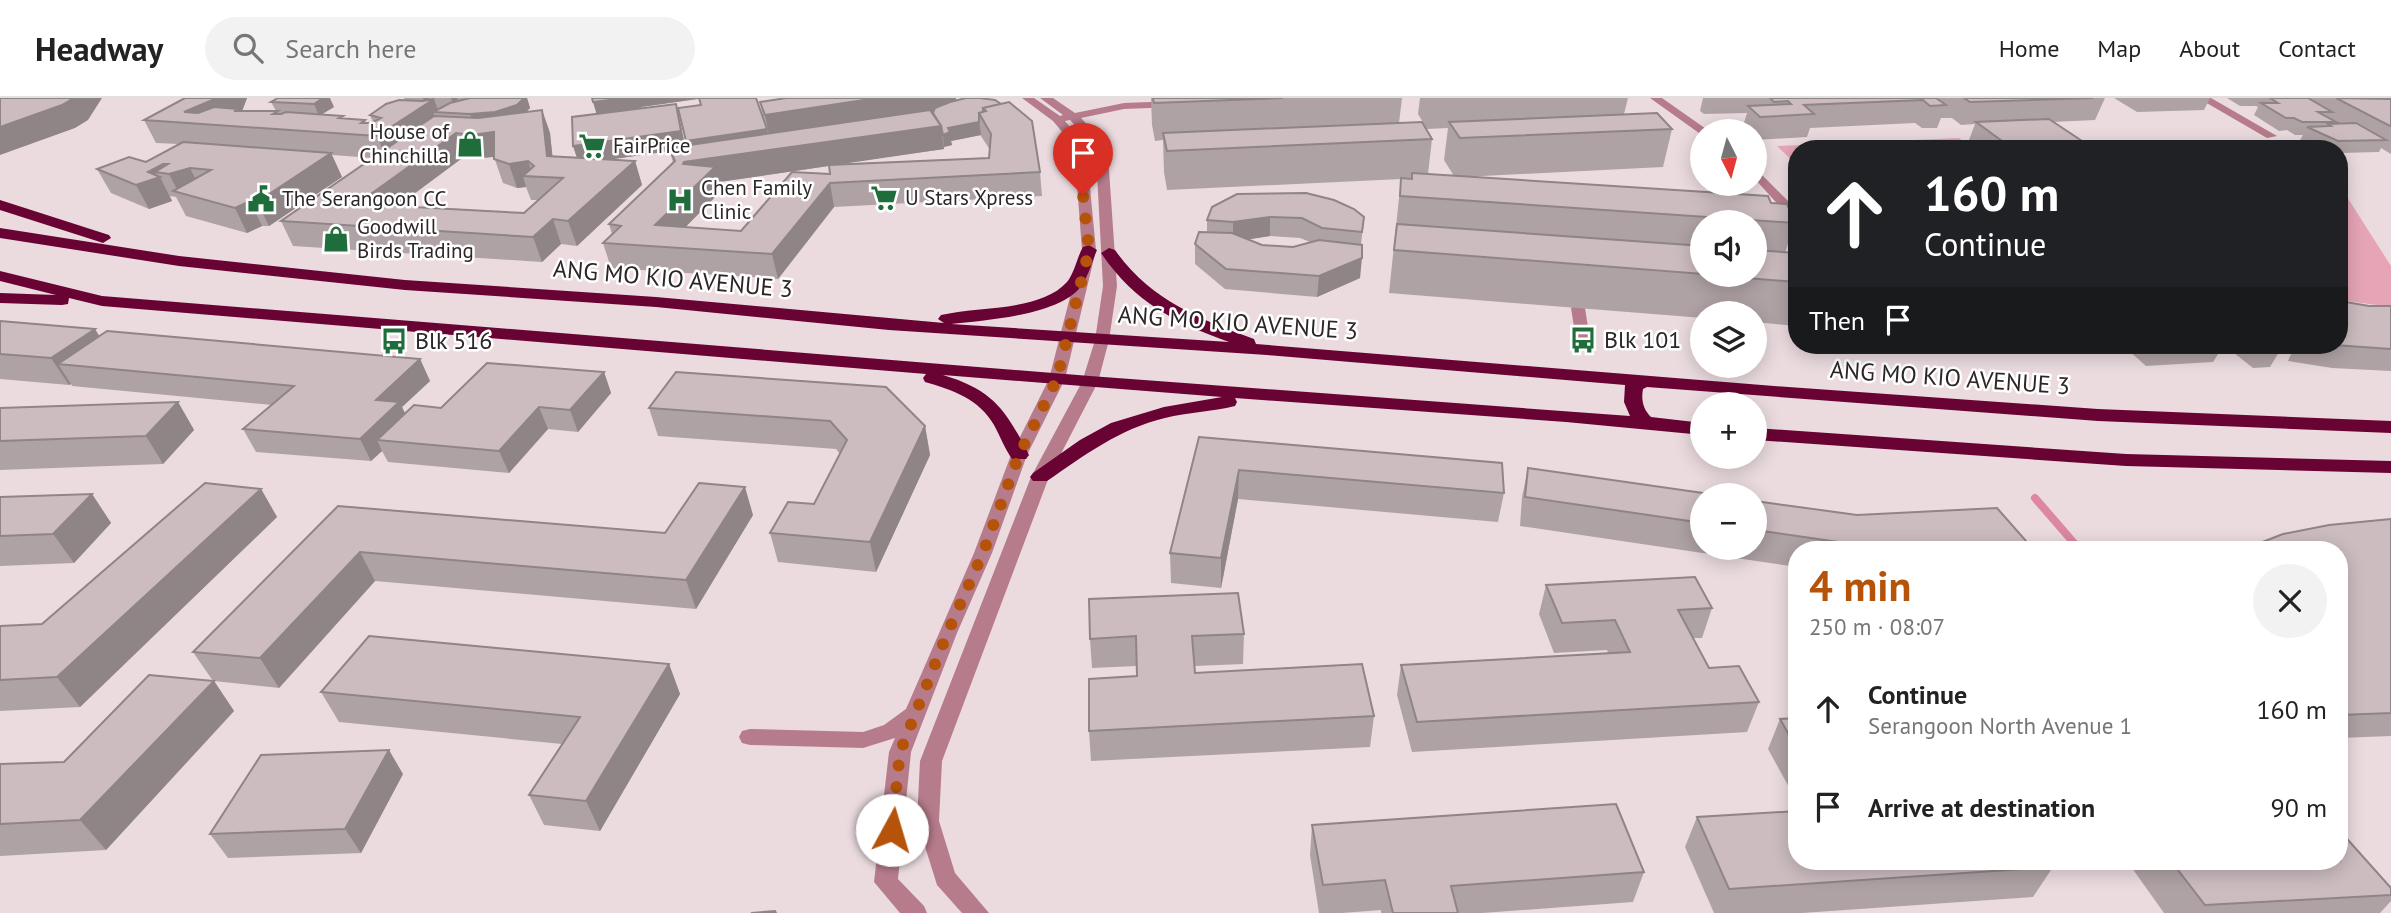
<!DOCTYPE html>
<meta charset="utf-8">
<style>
body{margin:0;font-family:"PT Sans",sans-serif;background:#f2f2f2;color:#222;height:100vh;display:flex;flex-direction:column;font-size:26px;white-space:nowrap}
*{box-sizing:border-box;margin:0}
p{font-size:23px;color:#767676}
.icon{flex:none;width:38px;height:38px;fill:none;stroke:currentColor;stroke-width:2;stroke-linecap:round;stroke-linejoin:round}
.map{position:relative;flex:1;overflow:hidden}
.drawer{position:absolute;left:1788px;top:443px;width:560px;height:329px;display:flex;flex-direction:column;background:#fff;border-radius:28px;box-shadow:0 4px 18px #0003}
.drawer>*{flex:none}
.top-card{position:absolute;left:1788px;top:42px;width:560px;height:214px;border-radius:28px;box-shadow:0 4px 18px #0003;background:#202124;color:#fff;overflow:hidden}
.needle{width:46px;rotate:174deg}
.controls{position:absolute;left:1690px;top:21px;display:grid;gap:14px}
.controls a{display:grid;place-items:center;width:77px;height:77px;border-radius:50%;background:#fff;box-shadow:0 4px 18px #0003;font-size:35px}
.pin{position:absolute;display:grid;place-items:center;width:60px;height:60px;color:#fff;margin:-72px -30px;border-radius:50% 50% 50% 0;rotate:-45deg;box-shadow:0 0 7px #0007}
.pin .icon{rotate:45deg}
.me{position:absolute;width:77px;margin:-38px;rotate:6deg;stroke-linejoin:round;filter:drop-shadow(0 0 5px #0008)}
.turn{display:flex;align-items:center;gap:24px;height:147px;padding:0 21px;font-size:32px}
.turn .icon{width:91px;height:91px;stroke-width:2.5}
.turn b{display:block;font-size:49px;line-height:60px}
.then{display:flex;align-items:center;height:66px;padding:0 21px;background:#0003;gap:14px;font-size:26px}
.round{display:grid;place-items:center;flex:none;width:74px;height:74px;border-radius:37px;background:#f2f2f2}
.head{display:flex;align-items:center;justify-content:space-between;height:119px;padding:0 21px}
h1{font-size:42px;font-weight:600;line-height:52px;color:#b45309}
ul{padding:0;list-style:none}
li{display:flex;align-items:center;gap:21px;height:98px;padding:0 21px}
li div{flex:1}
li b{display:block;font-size:26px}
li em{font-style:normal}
header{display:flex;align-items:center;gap:42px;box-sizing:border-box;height:98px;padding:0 35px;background:#fff;border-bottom:2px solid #e0e0e0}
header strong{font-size:33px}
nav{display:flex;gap:38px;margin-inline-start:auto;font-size:24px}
.search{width:490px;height:63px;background:#f2f2f2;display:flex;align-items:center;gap:18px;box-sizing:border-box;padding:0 24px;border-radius:38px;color:#767676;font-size:26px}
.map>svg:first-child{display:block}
</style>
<header>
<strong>Headway</strong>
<div class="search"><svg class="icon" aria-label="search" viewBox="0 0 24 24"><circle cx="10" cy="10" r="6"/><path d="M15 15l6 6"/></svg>Search here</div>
<nav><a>Home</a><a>Map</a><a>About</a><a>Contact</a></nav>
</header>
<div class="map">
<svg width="2391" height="815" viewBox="0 0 2391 815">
<rect width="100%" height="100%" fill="#ebdbdf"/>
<g fill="#e6a5b7">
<path d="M1959,40L1973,51H1797V67L1777,48Z"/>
<path d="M2340,88L2391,168V209L2340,202Z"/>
</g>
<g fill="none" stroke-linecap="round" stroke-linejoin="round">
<path stroke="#dd87a0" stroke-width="8" d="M2035,400L2080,452"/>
<g fill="#b77c8c" fill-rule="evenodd">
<path d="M1022,0H1034L1060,18L1063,17L1040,0H1053L1075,15L1124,5L1175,3L1180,6L1175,9L1124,11L1081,20L1096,36L1108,57L1117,188L1109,242L1098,284L1049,379L942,663L939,723L955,775L989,815H962L937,787L917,723L920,663L1031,379L1082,284L1095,242L1103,188L1096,57L1087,40L1070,22L1065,23L1086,48L1096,152L1065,281L1027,357L992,455L957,535L911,654L898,781L924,808L927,815H900L874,784L889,654L895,640L863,650L750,647L742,645L739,639L742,633L750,631L863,634L884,627L906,611L974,455L1011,357L1049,281L1082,152L1074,48L1053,23Z"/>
<path d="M1650,0H1662L1709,33L1699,35Z"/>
<path d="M2198,0H2211L2277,38L2267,40Z"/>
<path d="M1755,70L1797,112V123L1792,122L1755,81Z"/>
<path d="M1578,206L1585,210L1590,242L1583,246L1576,242L1571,210Z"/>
</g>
<g fill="#690333" fill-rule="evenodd">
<path d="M0,102L109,137L111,140L103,145L97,143L0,112Z"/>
<path d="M0,130L179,158L405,182L656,199L944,225L938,221L941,217C977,208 1040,214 1067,184C1075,174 1077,159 1083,149L1089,147L1097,152C1091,166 1088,181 1078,192C1052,218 986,222 951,226L1229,244C1174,224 1135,205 1101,155L1109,150L1115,152C1149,201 1199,221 1254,241L1256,246L1774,288L2098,311L2391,323V335L2098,323L1647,289L1643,291C1641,302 1643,311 1651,319L1703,325V337L1566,324L1235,300L1237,304L1235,308C1212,314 1188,314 1165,320C1119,331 1085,357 1047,383H1033L1030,379L1033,375L1080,342L1111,325L1164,309L1222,299L943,277C993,292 1006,312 1029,357L1026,361H1012C1005,351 1000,338 994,327C979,301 953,292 925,284L923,280L926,276L102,208L69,200L68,206L62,207L0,205V195L56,197L0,183V173L102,198L1090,278L1630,318L1624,304L1625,287L1267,257L889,232L656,209L405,192L179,168L0,140Z"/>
<path d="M1755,330L2126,356L2391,363V375L2126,368L1755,342Z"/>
</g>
</g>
<g fill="#afa2a5" fill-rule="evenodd">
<path d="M247,0L242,13H276L271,4L278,0L334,9L322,16L345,21L365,22L366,25H371L373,24L370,17L405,2L404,0H527L530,10L526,14L542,12L550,35L552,58L577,59L573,48L597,16L592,0H756L764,22L760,4L956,2L980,0L1040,74L1042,98L834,109L778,181L611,170L603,145L612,136L609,126L673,65L670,53L613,61L635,63L642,87L577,148L561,146L542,164L293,148L281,123L373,60L332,57L342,79L269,128H262L247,135L186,118L176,99L170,98L172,103L149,111L111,95L97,71L146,64L179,46L156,45L144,22ZM699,1L701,7L687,47L685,48L676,6L641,10V9ZM981,34V38L990,52L989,60L836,66L944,51V49L952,47L951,43L981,37ZM465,58L481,60L494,59L503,85L517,90L526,89L531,102H538L524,115L398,108ZM829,68L830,76L741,133L685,129L721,93L719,84Z"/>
<path d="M1151,0H1402L1399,25L1432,41L1428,76L1454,78L1444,62L1448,30L1427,31L1418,16L1420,0H1628L1624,16L1672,31L1663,69L1463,79L1771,105L1795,125L1785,155H1797V228L1755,224V215H1703V220L1389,195L1401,81L1167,92L1164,74L1163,42L1155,43L1152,27ZM1703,124H1755V177H1703Z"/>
<path d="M1703,0H2105L2095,22L2052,24L2094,51H1980L1969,42L1975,26L1961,27L1952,20H1941L1937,30H1922L1915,25L1810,30L1807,39L1755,42V33H1745L1742,31L1747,15L1704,16L1700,13Z"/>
<path d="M2114,0H2210L2204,12L2137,14Z"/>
<path d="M2227,0H2390L2391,1V56L2381,50L2379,54L2340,55V51H2320L2300,42L2303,37H2295L2287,32L2279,33L2254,17L2258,9L2256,8H2240Z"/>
<path d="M1354,111L1364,119L1361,147L1360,180L1317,199L1225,191L1195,166V146L1207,134V122ZM1270,138L1300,140L1310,144L1293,149L1262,147L1248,141Z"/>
<path d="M2369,208H2391V273L2332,270L2288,263L2295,247H2340Z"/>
<path d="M0,223L100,238L420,261L430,283L402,309L405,315L441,310L604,274L611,295L578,334L548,331L509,375L388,364L382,353L371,363L256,354L243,331L272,307L72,288L71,286L69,287L0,281Z"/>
<path d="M2129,247H2218L2222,250L2213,264L2146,268L2127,251Z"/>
<path d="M2224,247H2270L2279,254L2270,269L2253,270Z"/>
<path d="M178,304L194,332L163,366L0,372V310Z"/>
<path d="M649,310L925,328L930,357L876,474L778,464L770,435L814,406L840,356L836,351L658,338Z"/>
<path d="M1199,339L1504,395L1498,424L1238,401L1221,490L1171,485L1170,455Z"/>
<path d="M1528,370L1703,397V450H1755V403L2027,444L2023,452H1797V469L1520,428L1522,399Z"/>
<path d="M261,391L277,419L80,609L0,613V528L42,526Z"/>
<path d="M92,396L111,425L74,465L0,468V399Z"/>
<path d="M338,408L665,435L753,417L696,511L375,483L279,590L214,583L234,613L106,752L0,758V666L64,664L213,583L193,554Z"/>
<path d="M2391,421V638L2340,640V452Z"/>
<path d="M1546,487L1712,510L1702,540H1693L1709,570L1759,604L1747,634L1412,654L1397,597L1401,567L1608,555L1607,552L1554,555L1539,516Z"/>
<path d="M1089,501L1244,536L1243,566L1194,568L1195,575L1374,618L1370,649L1091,663L1089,633L1137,578V568L1092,570L1090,541Z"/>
<path d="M669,566L680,596L600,733L544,727L529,697L562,646L339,624L321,594Z"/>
<path d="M1797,620V700H1795L1768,651L1780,621Z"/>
<path d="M403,676L361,755L228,760L210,736Z"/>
<path d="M1697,719L2053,769L2033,799L1802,815H1714L1685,749Z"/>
<path d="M1312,727L1644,774L1633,804L1482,815H1381V812L1342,815H1319L1310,757Z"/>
<path d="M2127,763H2340L2391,790V803L2380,815H2164Z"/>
</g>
<g fill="#8f8486">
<path d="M74,0H102L88,22L75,30L0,57V29Z"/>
<path d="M208,0H247L241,16L184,14Z"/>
<path d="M323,0H330L334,9L319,18L314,6Z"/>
<path d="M423,0H429L430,3L434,1L438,12L433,14L438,26L387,61L377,38L425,7Z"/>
<path d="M451,0H457L461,11L456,14Z"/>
<path d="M524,0H527L530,10L521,19L475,29L470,16Z"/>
<path d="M626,0H703L641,9L645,28L602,34L593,4Z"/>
<path d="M877,0H956V5L909,25L771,47L765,17Z"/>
<path d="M676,6L686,51L669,50L670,53L579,66L573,48Z"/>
<path d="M542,12L550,35L555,81L547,58Z"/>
<path d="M979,21L981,37L951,43L952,47L944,49L943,37L948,30Z"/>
<path d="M941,28L944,51L719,84L721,93L666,149L655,127L684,64Z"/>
<path d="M767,31L771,49L691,61L686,43Z"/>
<path d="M494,34L502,58L481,60L472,37Z"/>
<path d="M456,35L465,58L369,129L357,106Z"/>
<path d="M331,55L342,79L269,128L257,104Z"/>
<path d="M528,63L533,78H523L526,89L517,90L509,66Z"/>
<path d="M635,63L642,87L577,148L568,123Z"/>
<path d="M163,66L168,75L155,74L158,79H160L172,103L149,111L136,87L148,74Z"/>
<path d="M190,70L202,94L179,95L169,76Z"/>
<path d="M830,85L834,109L778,181L772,156Z"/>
<path d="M250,103L262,128L247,135L235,110Z"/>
<path d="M1270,119V138L1233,144V124Z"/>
<path d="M553,121L561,146L542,164L533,139Z"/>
<path d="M1362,160L1360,180L1317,199L1319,178Z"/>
<path d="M95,231L111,257L58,266L71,286L69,287L51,260Z"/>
<path d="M420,261L430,283L402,309L410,326L377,342L382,353L371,363L360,341L376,302Z"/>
<path d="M604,274L611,295L578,334L570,312Z"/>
<path d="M178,304L194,332L163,366L146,338Z"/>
<path d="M539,309L548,331L509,375L499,353Z"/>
<path d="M925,328L930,357L876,474L870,444Z"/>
<path d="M1239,372L1238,401L1221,490V460Z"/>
<path d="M745,389L753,417L696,511L686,482Z"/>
<path d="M261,391L277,419L80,609L57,579Z"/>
<path d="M92,396L111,425L74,465L53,436Z"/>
<path d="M360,454L375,483L279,590L260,560Z"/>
<path d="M669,566L680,596L600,733L586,703Z"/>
<path d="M214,583L234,613L106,752L80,722Z"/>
<path d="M389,652L403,676L361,755L345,731Z"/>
</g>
<g fill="#ccbcc0" stroke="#8f8486" stroke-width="2" fill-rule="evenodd">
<path d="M0,0H74L62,7L0,29Z"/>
<path d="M185,0H217L184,14L198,15L214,9L238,11L234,13H278L273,16H281L286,14L343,18L339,20L365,22L361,25H371L381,20L370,17L386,6L399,2L423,3L434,1L377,38L144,22Z"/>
<path d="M278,0H323L314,6L271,4Z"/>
<path d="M470,0H524L517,7L495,14L470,16L433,14L450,5Z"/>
<path d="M592,0H626L593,4Z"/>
<path d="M699,0H756L767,31L686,43L678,10L701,7Z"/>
<path d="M786,0H877L765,17L760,4Z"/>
<path d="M966,0H980L995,2L1001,6L983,10V14L979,15V24L948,30L950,34L943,37L941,28L933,15L935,10L950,4Z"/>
<path d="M1153,0H1283L1154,5Z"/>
<path d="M1770,0H1936L1946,7L1930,8L1923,2L1804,7L1814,16L1760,19L1748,8L1791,6L1788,3L1774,4Z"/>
<path d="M1964,0H2093L1970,4Z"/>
<path d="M2270,0H2308L2332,14H2318L2336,24H2302L2294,20H2286L2261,5H2278Z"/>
<path d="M2336,0L2391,1V28H2390Z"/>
<path d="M1009,4L1032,23L1040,74L830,85L772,156L603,145L621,128L609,126L675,63L669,50L930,12L941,28L684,64L683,66L715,69L655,127L741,133L792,74L830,76L829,67L989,60L991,36L979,15L986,13L983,10Z"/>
<path d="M676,6L681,33L573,48L572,19Z"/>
<path d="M542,12L547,58L635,63L568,123L553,121L533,139L281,123L434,18L478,20ZM494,34V61L509,66L528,63L534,68L523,78L563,80L524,115L357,106L456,35L472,37Z"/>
<path d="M1657,15L1672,31L1460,40L1449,24Z"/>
<path d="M2049,21L2094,51H2013L1976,24Z"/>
<path d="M1422,24L1432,41L1167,53L1163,35Z"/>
<path d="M2356,25L2386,42L2338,43L2307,29L2331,28L2328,26Z"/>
<path d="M183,44L331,55L257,104L250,103L235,110L173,93L211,72L190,70L169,76L155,74L168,66H163L148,74L160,79L136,87L97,71L129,59L146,64Z"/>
<path d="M1412,75L1768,98L1771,105L1787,106L1795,125L1400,98L1401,80L1412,81Z"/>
<path d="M1306,95L1334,102L1354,111L1364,119L1362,134L1322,130L1302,120L1270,119L1233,124L1207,122L1212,109L1237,96Z"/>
<path d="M1397,126L1703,148V176L1394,152Z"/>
<path d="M1199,134L1232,135L1262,147L1293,149L1319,142L1362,147V160L1319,178L1226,171L1195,146Z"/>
<path d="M1755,152L1797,155V184L1709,177H1755Z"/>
<path d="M2340,203L2369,208H2391V251L2334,247H2340Z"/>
<path d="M0,223L95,231L51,260L0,256Z"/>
<path d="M107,233L420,261L376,302L399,304L360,341L243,331L294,288L58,266Z"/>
<path d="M2147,247H2218L2222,250L2155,253Z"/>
<path d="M2252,247H2270L2279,254L2262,255Z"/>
<path d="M487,265L604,274L570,312L539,309L499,353L377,342L414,307L441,310Z"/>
<path d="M676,274L886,289L925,328L870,444L770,435L788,404L814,406L847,342L830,323L649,310Z"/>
<path d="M178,304L146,338L0,343V310Z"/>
<path d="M1199,339L1502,365L1504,395L1239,372L1221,460L1170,455Z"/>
<path d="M1528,370L1717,397H1703V425L1525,399Z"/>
<path d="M205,385L261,391L57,579L0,582V528L42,526Z"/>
<path d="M699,385L745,389L686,482L360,454L260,560L193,554L338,408L665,435Z"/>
<path d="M92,396L53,436L0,438V399Z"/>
<path d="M1755,403L1857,417L1997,410L2027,444L1880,450L1755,432Z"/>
<path d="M2391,421V615L2340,617V452H2242L2283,436L2329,427Z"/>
<path d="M1695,479L1712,510L1678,512L1709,570L1739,568L1759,604L1417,624L1401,567L1630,554L1615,522L1562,525L1546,487Z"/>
<path d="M1238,495L1244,536L1192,538L1195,575L1362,566L1374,618L1089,633V581L1137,578L1136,538L1090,541L1089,501Z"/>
<path d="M369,538L669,566L586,703L529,697L580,619L321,594Z"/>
<path d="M149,577L214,583L80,722L0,726V666L64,664Z"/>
<path d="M1797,620V651L1780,621Z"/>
<path d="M389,652L345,731L210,736L261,657Z"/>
<path d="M1616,706L1644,774L1451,788L1458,815H1393L1385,782L1323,787L1312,727Z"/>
<path d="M1797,713V763H2049L2053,769L1729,791L1697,719Z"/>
<path d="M2340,733L2391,790V797L2205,807L2171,763H2340Z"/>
<path d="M775,813L776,815H751Z"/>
</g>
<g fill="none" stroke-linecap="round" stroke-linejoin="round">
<path stroke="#b45309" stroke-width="12" stroke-dasharray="0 21.6" d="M892,732L900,654L947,536L983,455L1019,357L1057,281L1089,152L1083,97"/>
</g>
<defs>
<g id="shop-bare" transform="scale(2.1)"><path d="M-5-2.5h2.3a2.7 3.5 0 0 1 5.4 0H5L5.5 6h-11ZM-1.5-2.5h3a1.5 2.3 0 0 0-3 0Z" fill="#206d3c" stroke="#fff" stroke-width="2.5" paint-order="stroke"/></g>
<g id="supermarket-bare" transform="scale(2.1)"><path d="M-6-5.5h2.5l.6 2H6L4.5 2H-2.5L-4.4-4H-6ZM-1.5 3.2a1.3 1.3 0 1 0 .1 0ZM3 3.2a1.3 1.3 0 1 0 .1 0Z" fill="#206d3c" stroke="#fff" stroke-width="2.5" paint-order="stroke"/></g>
<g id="civic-bare" transform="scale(2.1)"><path d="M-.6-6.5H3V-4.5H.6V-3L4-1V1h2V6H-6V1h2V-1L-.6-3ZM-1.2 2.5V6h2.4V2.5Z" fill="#206d3c" stroke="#fff" stroke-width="2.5" paint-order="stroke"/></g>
<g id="hospital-bare" transform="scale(2.1)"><path d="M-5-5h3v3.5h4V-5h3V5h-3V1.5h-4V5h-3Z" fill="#206d3c" stroke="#fff" stroke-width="2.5" paint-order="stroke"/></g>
<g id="bus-bare" transform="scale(2.1)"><path d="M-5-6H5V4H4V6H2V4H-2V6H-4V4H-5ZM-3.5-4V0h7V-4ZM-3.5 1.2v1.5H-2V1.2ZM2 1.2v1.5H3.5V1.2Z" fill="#206d3c" stroke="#fff" stroke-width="2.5" paint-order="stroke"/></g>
</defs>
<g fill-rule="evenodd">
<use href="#shop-bare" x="470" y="46"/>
<use href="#supermarket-bare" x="592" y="48"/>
<use href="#supermarket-bare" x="884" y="100"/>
<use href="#civic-bare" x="261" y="101"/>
<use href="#hospital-bare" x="680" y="102"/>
<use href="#shop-bare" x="336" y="141"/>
<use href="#bus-bare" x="1583" y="242"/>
<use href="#bus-bare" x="394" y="243"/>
</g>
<g text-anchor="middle" stroke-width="5" stroke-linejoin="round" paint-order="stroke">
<g font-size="21" fill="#2c2627" stroke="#fff" text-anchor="start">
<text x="449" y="41" text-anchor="end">House of<tspan x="449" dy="24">Chinchilla</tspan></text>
<text x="613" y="55">FairPrice</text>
<text x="701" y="97">Chen Family<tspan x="701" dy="24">Clinic</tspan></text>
<text x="905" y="107">U Stars Xpress</text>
<text x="282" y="108">The Serangoon CC</text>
<text x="357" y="136">Goodwill<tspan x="357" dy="24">Birds Trading</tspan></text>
</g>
<g font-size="24" fill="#2c2627" stroke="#fff">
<text transform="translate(673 181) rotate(5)" y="8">ANG MO KIO AVENUE 3</text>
<text transform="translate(1238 225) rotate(4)" y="8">ANG MO KIO AVENUE 3</text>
<text transform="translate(1950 280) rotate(4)" y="8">ANG MO KIO AVENUE 3</text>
</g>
<g font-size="24" fill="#2c2627" stroke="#fff" text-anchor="start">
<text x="1604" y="250">Blk 101</text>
<text x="415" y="251">Blk 516</text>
</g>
</g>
</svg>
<div class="controls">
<a><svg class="needle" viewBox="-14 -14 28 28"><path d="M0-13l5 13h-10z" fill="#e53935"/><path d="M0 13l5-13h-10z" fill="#767676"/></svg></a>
<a><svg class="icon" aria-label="sound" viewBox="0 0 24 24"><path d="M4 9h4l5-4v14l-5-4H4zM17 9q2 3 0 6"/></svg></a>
<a><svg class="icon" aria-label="layers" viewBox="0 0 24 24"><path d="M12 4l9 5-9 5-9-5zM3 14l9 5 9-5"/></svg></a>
<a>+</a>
<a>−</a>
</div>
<div class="pin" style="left:1083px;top:97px;background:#d93025"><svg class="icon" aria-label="arrive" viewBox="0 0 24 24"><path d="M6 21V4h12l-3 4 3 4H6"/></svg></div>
<svg class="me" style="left:892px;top:732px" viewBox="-20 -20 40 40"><circle r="19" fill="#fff"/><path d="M0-13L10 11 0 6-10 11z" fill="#b45309"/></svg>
<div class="top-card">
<div class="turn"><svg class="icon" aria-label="ahead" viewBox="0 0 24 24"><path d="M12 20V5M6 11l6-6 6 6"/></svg><div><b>160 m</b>Continue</div></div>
<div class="then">Then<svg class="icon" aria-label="arrive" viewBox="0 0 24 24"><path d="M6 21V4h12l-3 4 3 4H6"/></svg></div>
</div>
<section class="drawer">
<div class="head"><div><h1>4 min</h1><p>250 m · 08:07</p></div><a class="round"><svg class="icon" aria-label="close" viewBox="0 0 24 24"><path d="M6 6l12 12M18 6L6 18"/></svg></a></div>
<ul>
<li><svg class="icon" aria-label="ahead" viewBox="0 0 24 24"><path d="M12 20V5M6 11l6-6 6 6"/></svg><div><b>Continue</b><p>Serangoon North Avenue 1</p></div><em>160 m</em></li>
<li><svg class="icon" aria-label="arrive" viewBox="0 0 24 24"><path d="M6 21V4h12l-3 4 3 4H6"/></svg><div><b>Arrive at destination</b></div><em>90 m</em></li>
</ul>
</section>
</div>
